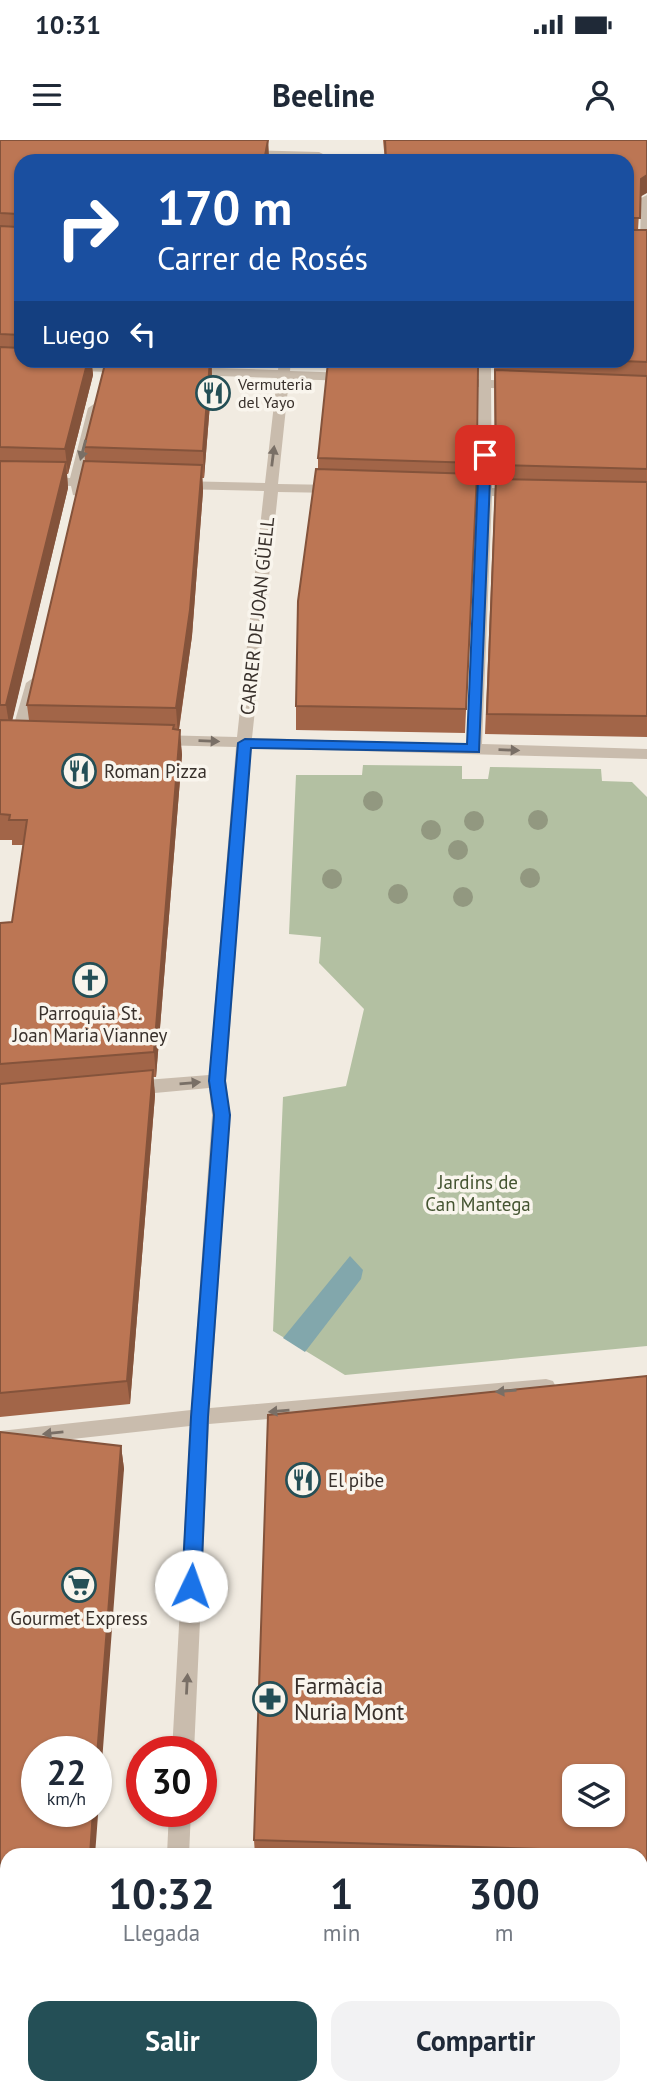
<!DOCTYPE html>
<html lang="es">
<meta charset="utf-8">
<style>
body{margin:0;font-family:"PT Sans",sans-serif;background:#f2f2f3;color:#1f2937;height:100vh;display:flex;flex-direction:column;font-size:26px;white-space:nowrap}
*{box-sizing:border-box;margin:0}
p{font-size:23px;color:#747a83}
.icon{flex:none;width:38px;height:38px;fill:none;stroke:currentColor;stroke-width:2;stroke-linecap:round;stroke-linejoin:round}
.map{position:relative;flex:1;overflow:hidden}
.sheet{position:absolute;left:0px;top:1708px;width:648px;height:247px;display:flex;flex-direction:column;background:#fff;border-radius:21px 21px 0 0;box-shadow:0 2px 5px #0004}
.sheet>*{flex:none}
.top-card{position:absolute;left:14px;top:14px;width:620px;height:214px;border-radius:21px;box-shadow:0 2px 5px #0004;background:#1a4fa0;color:#fff;overflow:hidden}
.buttons{position:absolute;left:562px;top:1624px;display:grid;gap:14px}
.buttons a{display:grid;place-items:center;width:63px;height:63px;border-radius:14px;background:#fff;box-shadow:0 2px 5px #0004;font-size:35px}
.speed{position:absolute;left:21px;top:1596px;display:flex;gap:14px;font-size:35px;font-weight:700;text-align:center}
.speed>*{display:grid;place-content:center;width:91px;height:91px;border-radius:50%;background:#fff;box-shadow:0 2px 5px #0004;line-height:1}
.speed small{font-size:18px;font-weight:400}
.speed .limit{border:10px solid #d22;background:#fff;color:#111}
.pin{position:absolute;display:grid;place-items:center;width:60px;height:60px;color:#fff;margin:-30px;border-radius:14px;box-shadow:0 4px 10px #0006}
.me{position:absolute;width:77px;margin:-38px;rotate:3deg;stroke-linejoin:round;filter:drop-shadow(0 0 5px #0008)}
.turn{display:flex;align-items:center;gap:24px;height:147px;padding:0 28px;font-size:32px}
.turn .icon{width:91px;height:91px;stroke-width:2.5}
.turn b{display:block;font-size:49px;line-height:60px}
.then{display:flex;align-items:center;height:66px;padding:0 28px;background:#0003;gap:14px;font-size:26px}
.eta{display:flex;justify-content:space-evenly;align-items:center;height:119px;text-align:center}
.eta b{font-size:42px;font-weight:800;line-height:49px}
.button{display:flex;gap:14px;margin-top:auto;padding:14px 28px}
.button a{flex:1;height:80px;border-radius:21px;background:#244f56;color:#fff;font-size:28px;font-weight:800;line-height:80px;text-align:center}
.button a+a{background:#f2f2f3;color:#1f2937}
.status{display:flex;justify-content:space-between;align-items:center;height:49px;padding:0 35px;background:#fff;direction:ltr}
.status svg{height:19px;fill:currentColor}
header{display:flex;justify-content:space-between;align-items:center;height:91px;padding:0 28px;background:#fff;font-size:32px;font-weight:800}
.map>svg:first-child{display:block}
</style>
<div class="status"><b>10:31</b><svg viewBox="0 0 49 12"><path d="M0 12V9h3v3zM5 12V6h3v6zM10 12V3h3v9zM15 12V0h3v12zM26 1h20v11H26zM47 4h2v5h-2z"/></svg></div>
<header><svg class="icon" aria-label="menu" viewBox="0 0 24 24"><path d="M4 6h16M4 12h16M4 18h16"/></svg>Beeline<svg class="icon" aria-label="person" viewBox="0 0 24 24"><circle cx="12" cy="8" r="4"/><path d="M4 21q1-7 8-7t8 7"/></svg></header>
<div class="map">
<svg width="647" height="1954" viewBox="0 0 647 1954">
<rect width="100%" height="100%" fill="#f1ebe1"/>
<path fill="#b3c0a2" d="M363,625L462,626V639H488L490,627L601,629L602,641L632,642L647,657V1206L345,1235L273,1191L283,957L346,946L364,869L319,823L321,797L289,794L296,635H362Z"/>
<path fill="#82a7ac" d="M350,1116L363,1130L361,1139L305,1212L283,1198Z"/>
<g fill="none" stroke-linecap="round" stroke-linejoin="round">
<g fill="#c9bcad" fill-rule="evenodd">
<path d="M246,10L319,12L325,15L319,18L242,15L240,13Z"/>
<path d="M647,55V107L646,108L640,104L641,58Z"/>
<path d="M279,220H291L290,231L350,233L356,237L350,241L289,239L278,344L336,345L343,349L336,353L278,352L252,598L467,604L478,356L455,355L448,351L455,347L478,348L479,247L455,246L449,242L455,238L479,239V220H491V240L518,241L524,245L518,249L491,248L492,348L518,349L525,353L518,357L492,356L482,604L647,609V619L251,608L226,941L230,975L210,1268L546,1239L553,1241L556,1247L553,1253L546,1255L209,1284L194,1612H172L190,1286L0,1307V1291L191,1270L212,975L209,948L133,955L127,953L124,948L127,943L133,941L209,935L236,607L157,605L149,600L157,595L237,597L264,351L178,349L171,345L178,341L265,343L277,238L189,235L183,231L189,227L278,230Z"/>
<path d="M70,223L126,225L132,229L126,233L66,230V224Z"/>
<path d="M94,264L100,268L83,338L106,340V346H84L85,352L78,356L73,355L71,346L0,343V335L70,338L88,268Z"/>
<path d="M33,538L40,543L26,598L18,603L13,602L10,598L26,543Z"/>
<path d="M169,1671H191L189,1715H167Z"/>
<path d="M7,1790V1812L0,1813V1791Z"/>
<rect x="155" y="1948" width="24" height="6"/>
</g>
</g>
<g fill="#929880">
<circle cx="373" cy="661" r="10"/>
<circle cx="538" cy="680" r="10"/>
<circle cx="474" cy="681" r="10"/>
<circle cx="431" cy="690" r="10"/>
<circle cx="458" cy="710" r="10"/>
<circle cx="530" cy="738" r="10"/>
<circle cx="332" cy="739" r="10"/>
<circle cx="398" cy="754" r="10"/>
<circle cx="463" cy="757" r="10"/>
</g>
<g fill="#a26548">
<path d="M0,0H268L269,21H21V220H97L96,222H92L93,235L68,334H67L68,348L12,580H29L27,565L85,322L84,307L106,220H214V226H212V239L204,338H202L203,351L192,496L179,590L182,615L156,937H153L155,955L130,1264L0,1277V783L12,782L24,705H12V700H0Z"/>
<path d="M383,0H647L640,57L638,90H647V597L485,594L495,345L494,220H626V21H385Z"/>
<path d="M330,220H477V323L465,593L296,590V566L318,329V318Z"/>
<path d="M647,1236L640,1948V1715H255L254,1700Z"/>
<path d="M0,1292L121,1306L124,1329L7,1715V1774L0,1775Z"/>
</g>
<g fill="#84533b">
<path d="M268,0L269,21H264Z"/>
<path d="M647,35V53L638,58L641,39Z"/>
<path d="M88,220H91L93,235L68,334L65,309Z"/>
<path d="M210,220H211L212,239L204,338L203,311Z"/>
<path d="M66,322L68,348L10,590L6,565Z"/>
<path d="M202,325L203,351L192,496L178,595L176,568Z"/>
<path d="M180,590L182,615L156,937L154,912Z"/>
<path d="M153,930L155,955L130,1264L127,1241Z"/>
<path d="M121,1306L124,1329L95,1715H90L93,1671H96V1629Z"/>
<rect x="71" y="1948" width="6" height="6"/>
</g>
<g fill="#bc7654" stroke="#84533b" stroke-width="2" fill-rule="evenodd">
<path d="M0,0H268L264,21H21V77L18,74L0,73Z"/>
<path d="M385,0H647V35L641,39L640,78H626V21H386Z"/>
<path d="M21,77V195L0,194V86L18,87Z"/>
<path d="M626,89L628,90H647V222L597,220H626Z"/>
<path d="M0,207L21,208V220H88L65,309L0,307Z"/>
<path d="M106,220H210L203,311L84,307Z"/>
<path d="M328,222L478,227L477,323L318,318Z"/>
<path d="M495,230L647,236V329L496,325Z"/>
<path d="M0,321L66,322L6,565H0Z"/>
<path d="M84,321L202,325L190,470L176,568L27,565Z"/>
<path d="M316,329L477,334L466,569L296,566L298,461Z"/>
<path d="M496,339L647,342V576L487,574Z"/>
<path d="M0,580L174,585L173,589L180,590L154,912L0,924V783L12,782L27,680H9L10,675L0,674Z"/>
<path d="M153,930L127,1241L0,1253V944Z"/>
<path d="M647,1236V1954H246V1948H640V1715H638L639,1712L254,1700L268,1275ZM574,1636H612V1675H574Z"/>
<path d="M0,1292L121,1306L96,1629V1612H37V1671H93L90,1715H7V1755L0,1756Z"/>
<path d="M7,1818V1948H71V1954H0V1819Z"/>
</g>
<defs><path id="oneway-solid" d="M-6-.8H1V-3.2L6.5 0L1 3.2V.8H-6Z" transform="scale(1.75)"/></defs>
<g fill="#796f66">
<use href="#oneway-solid" transform="translate(83 310) rotate(105)"/>
<use href="#oneway-solid" transform="translate(273 316) rotate(-83)"/>
<use href="#oneway-solid" transform="translate(209 601) rotate(2)"/>
<use href="#oneway-solid" transform="translate(509 610) rotate(2)"/>
<use href="#oneway-solid" transform="translate(190 943) rotate(-5)"/>
<use href="#oneway-solid" transform="translate(506 1251) rotate(175)"/>
<use href="#oneway-solid" transform="translate(279 1271) rotate(175)"/>
<use href="#oneway-solid" transform="translate(53 1293) rotate(174)"/>
<use href="#oneway-solid" transform="translate(187 1544) rotate(-87)"/>
</g>
<path fill="#1a73e8" stroke="#114b97" stroke-width="2" d="M485,312L491,315L479,612L251,608L225,941L230,975L208,1277L201,1446L198,1452L191,1455L185,1452L182,1446L191,1277L214,975L209,941L238,603L245,599L467,604L479,315Z"/>
<defs>
<g id="restaurant-ring" transform="scale(1.75)"><circle r="9.5" fill="#f9f5ed" stroke="#244f56" stroke-width="1.5"/><path d="M-5-6h1v4h1v-4h1v4h1v-4h1v5L-1.5 .5V6h-2V.5L-5-1ZM5-6V6H3V1.5H1.5Q1.5-4 5-6Z" fill="#244f56"/></g>
<g id="church-ring" transform="scale(1.75)"><circle r="9.5" fill="#f9f5ed" stroke="#244f56" stroke-width="1.5"/><path d="M-1.2-6h2.4v3.5h3.3v2.4h-3.3V6h-2.4V-.1h-3.3v-2.4h3.3Z" fill="#244f56"/></g>
<g id="supermarket-ring" transform="scale(1.75)"><circle r="9.5" fill="#f9f5ed" stroke="#244f56" stroke-width="1.5"/><path d="M-6-5.5h2.5l.6 2H6L4.5 2H-2.5L-4.4-4H-6ZM-1.5 3.2a1.3 1.3 0 1 0 .1 0ZM3 3.2a1.3 1.3 0 1 0 .1 0Z" fill="#244f56"/></g>
<g id="pharmacy-ring" transform="scale(1.75)"><circle r="9.5" fill="#f9f5ed" stroke="#244f56" stroke-width="1.5"/><path d="M-2-6h4v4h4v4h-4v4h-4v-4h-4v-4h4Z" fill="#244f56"/></g>
</defs>
<g fill-rule="evenodd">
<use href="#restaurant-ring" x="213" y="253"/>
<use href="#restaurant-ring" x="79" y="631"/>
<use href="#church-ring" x="90" y="840"/>
<use href="#restaurant-ring" x="303" y="1340"/>
<use href="#supermarket-ring" x="79" y="1445"/>
<use href="#pharmacy-ring" x="270" y="1559"/>
</g>
<g text-anchor="middle" stroke-width="7" stroke-linejoin="round" paint-order="stroke">
<g font-size="16" fill="#38302b" stroke="#f9f5ed" text-anchor="start">
<text x="238" y="250">Vermuteria<tspan x="238" dy="18">del Yayo</tspan></text>
</g>
<g font-size="19" fill="#38302b" stroke="#f9f5ed">
<text transform="translate(257 476) rotate(-84)" y="7">CARRER DE JOAN GÜELL</text>
</g>
<g font-size="19" fill="#38302b" stroke="#f9f5ed" text-anchor="start">
<text x="104" y="638">Roman Pizza</text>
<text x="90" y="880" text-anchor="middle">Parroquia St.<tspan x="90" dy="22">Joan Maria Vianney</tspan></text>
<text x="328" y="1347">El pibe</text>
<text x="79" y="1485" text-anchor="middle">Gourmet Express</text>
</g>
<g font-size="19" fill="#445431" stroke="#f9f5ed">
<text x="478" y="1049">Jardins de<tspan x="478" dy="22">Can Mantega</tspan></text>
</g>
<g font-size="23" fill="#38302b" stroke="#f9f5ed" text-anchor="start">
<text x="294" y="1554">Farmàcia<tspan x="294" dy="26">Nuria Mont</tspan></text>
</g>
</g>
</svg>
<div class="buttons">
<a><svg class="icon" aria-label="layers" viewBox="0 0 24 24"><path d="M12 4l9 5-9 5-9-5zM3 14l9 5 9-5"/></svg></a>
</div>
<div class="speed"><div>22<small>km/h</small></div><div class="limit">30</div></div>
<div class="pin" style="left:485px;top:315px;background:#d93025"><svg class="icon" aria-label="arrive" viewBox="0 0 24 24"><path d="M6 21V4h12l-3 4 3 4H6"/></svg></div>
<svg class="me" style="left:191px;top:1446px" viewBox="-20 -20 40 40"><circle r="19" fill="#fff"/><path d="M0-13L10 11 0 6-10 11z" fill="#1a73e8"/></svg>
<div class="top-card">
<div class="turn"><svg class="icon" aria-label="right" viewBox="0 0 24 24"><path d="M7 20v-9h11M14 6l5 5-5 5"/></svg><div><b>170 m</b>Carrer de Rosés</div></div>
<div class="then">Luego<svg class="icon" aria-label="left" viewBox="0 0 24 24"><path d="M17 20v-9H6M10 6l-5 5 5 5"/></svg></div>
</div>
<section class="sheet">
<div class="eta">
<div><b>10:32</b><p>Llegada</p></div>
<div><b>1</b><p>min</p></div>
<div><b>300</b><p>m</p></div>
</div>
<div class="button"><a>Salir</a><a>Compartir</a></div>
</section>
</div>
